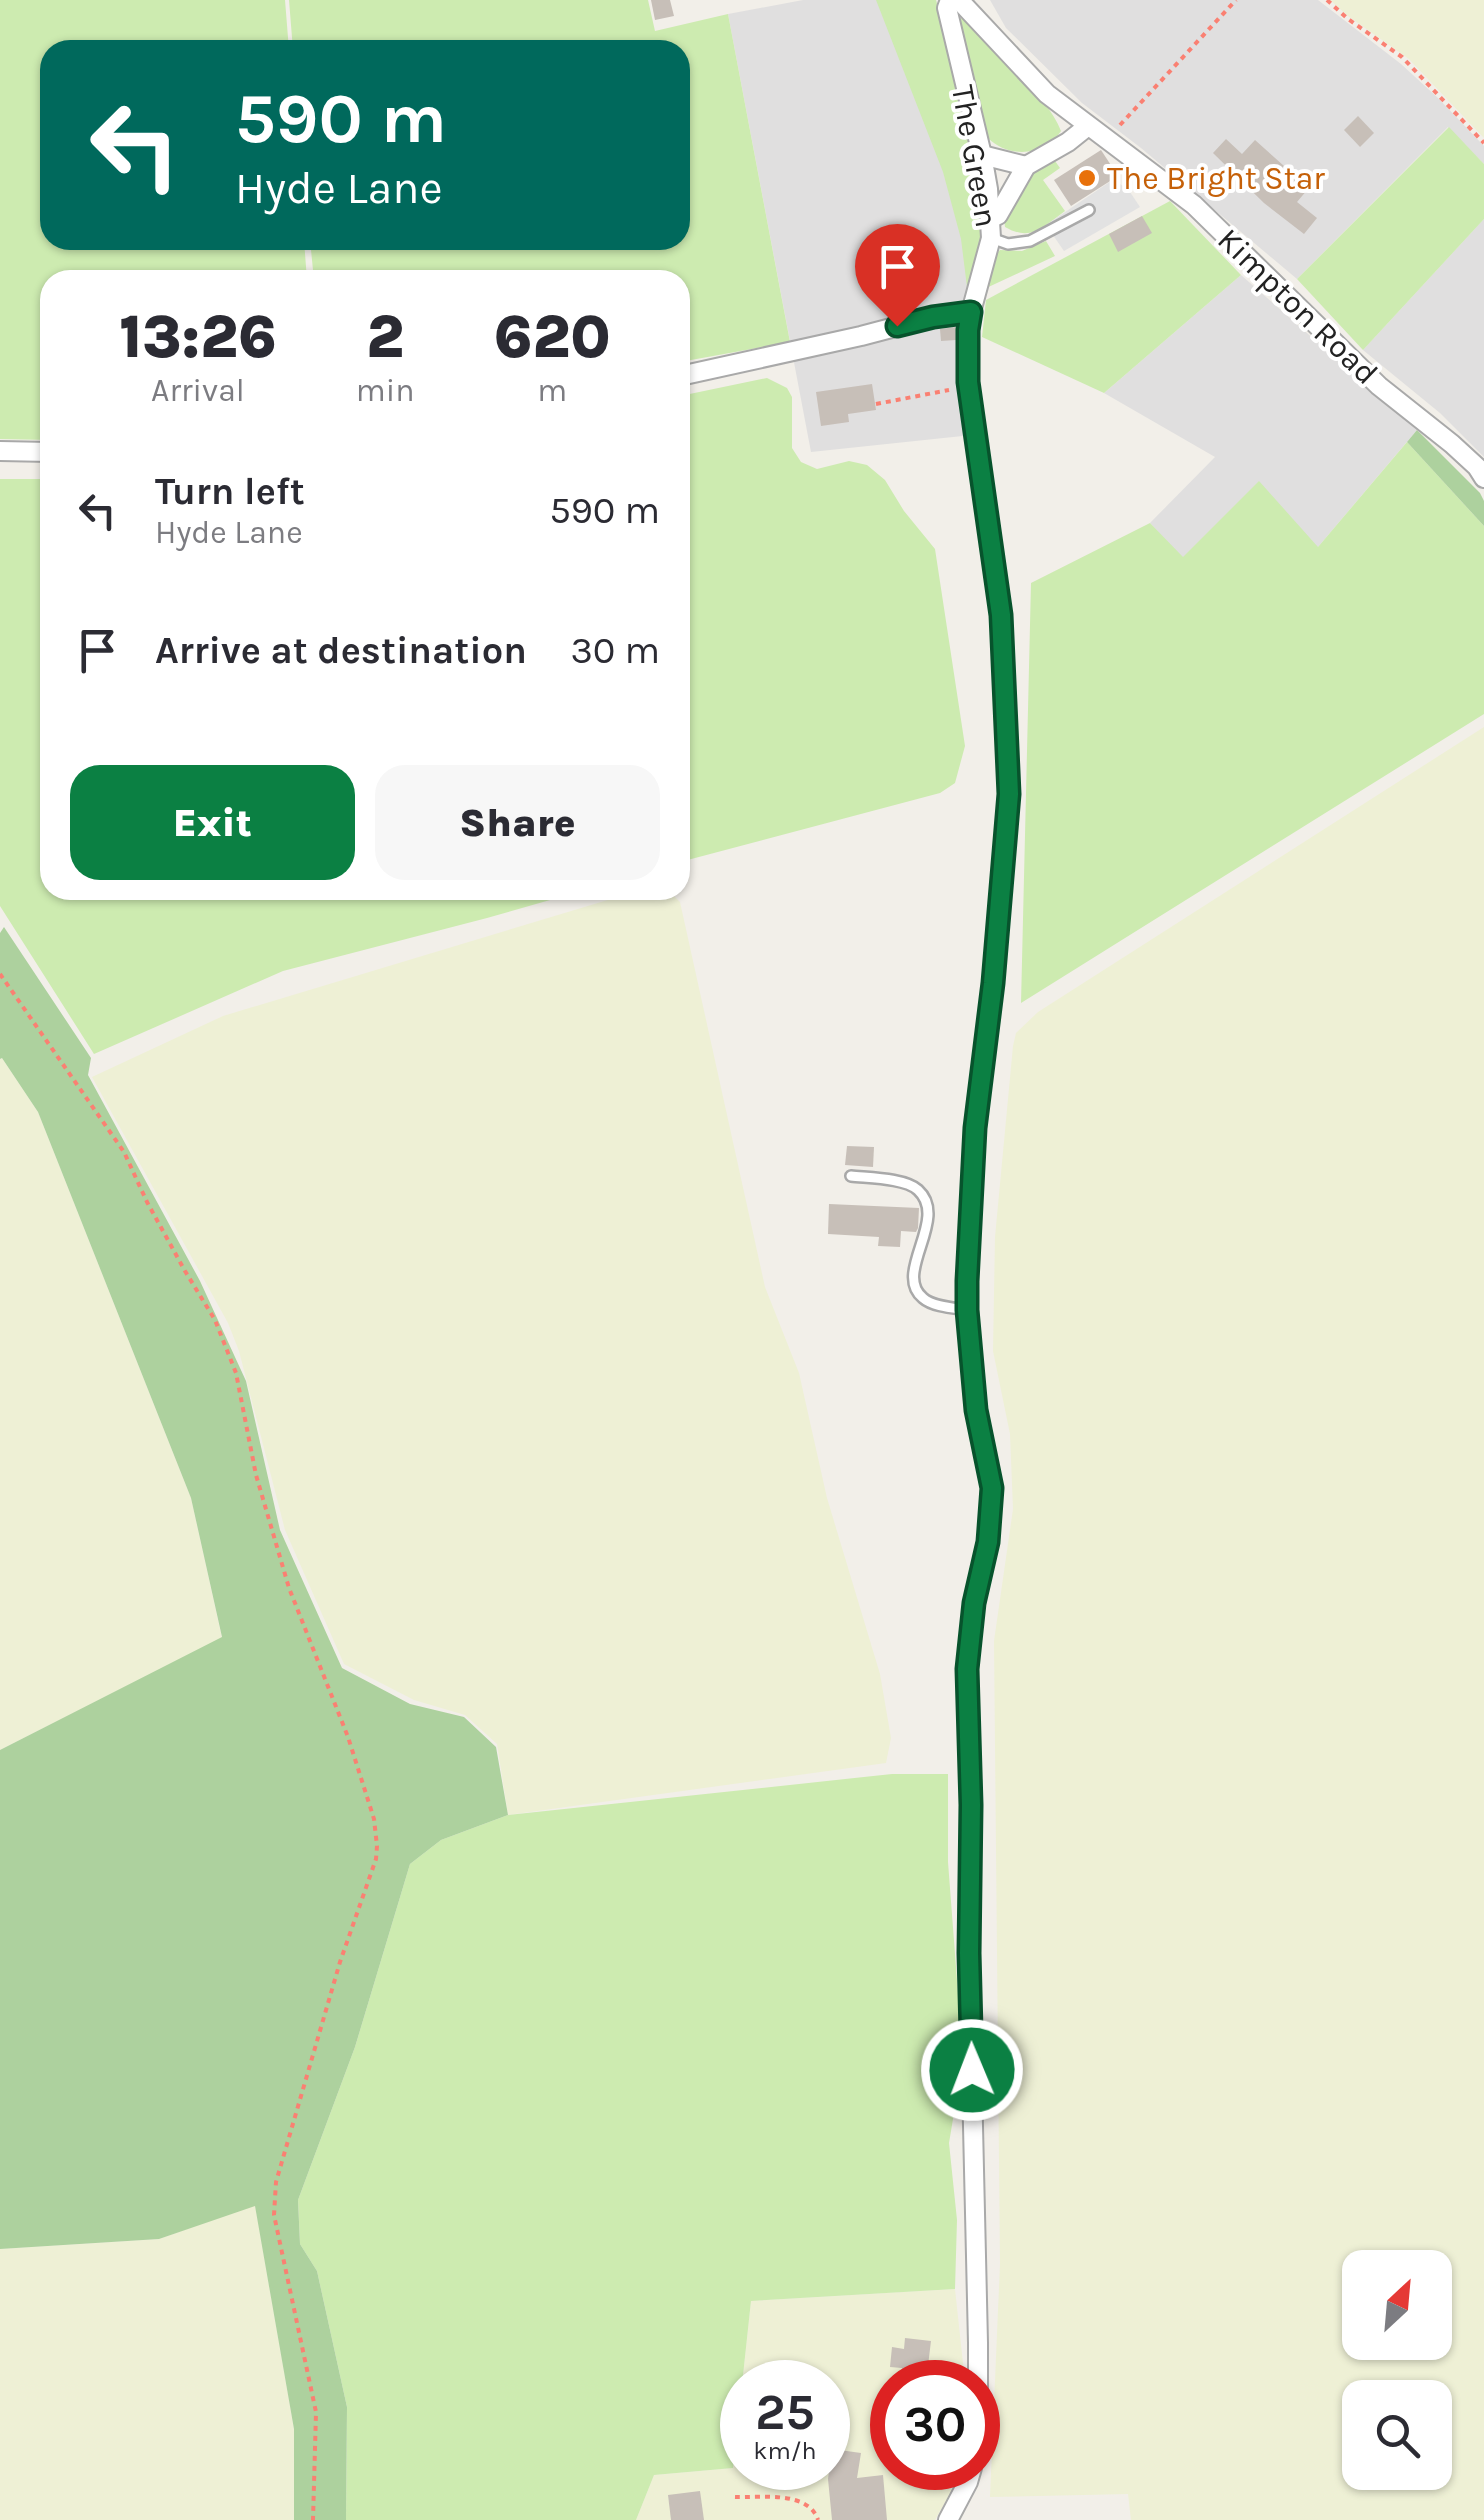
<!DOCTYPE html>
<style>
body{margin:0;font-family:Karla,sans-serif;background:#f7f7f7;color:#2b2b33;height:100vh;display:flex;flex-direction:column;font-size:38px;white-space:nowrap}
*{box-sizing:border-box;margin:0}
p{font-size:32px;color:#7c7c81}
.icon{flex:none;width:55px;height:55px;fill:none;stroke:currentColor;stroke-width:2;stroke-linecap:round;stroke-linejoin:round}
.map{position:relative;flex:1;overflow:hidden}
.drawer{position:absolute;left:40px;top:270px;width:650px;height:630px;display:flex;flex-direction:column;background:#fff;border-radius:30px;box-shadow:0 2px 8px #0004}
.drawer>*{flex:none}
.guide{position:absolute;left:40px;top:40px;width:650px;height:210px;border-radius:30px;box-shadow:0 2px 8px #0004;background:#00695c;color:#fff;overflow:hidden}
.needle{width:65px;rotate:26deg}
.controls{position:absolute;left:1342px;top:2250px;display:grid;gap:20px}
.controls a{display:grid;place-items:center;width:110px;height:110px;border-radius:20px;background:#fff;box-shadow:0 2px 8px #0004;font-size:50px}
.speed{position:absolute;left:720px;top:2360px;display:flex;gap:20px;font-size:50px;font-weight:700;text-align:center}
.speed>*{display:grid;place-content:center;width:130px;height:130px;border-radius:50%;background:#fff;box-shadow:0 2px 8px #0004;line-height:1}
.speed small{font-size:25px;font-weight:400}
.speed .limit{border:15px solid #d22;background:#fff;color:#111}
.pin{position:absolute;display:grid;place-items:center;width:85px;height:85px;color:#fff;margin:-102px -42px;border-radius:50% 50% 50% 0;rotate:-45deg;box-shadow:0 0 10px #0007}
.pin .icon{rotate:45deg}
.me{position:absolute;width:110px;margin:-55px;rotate:359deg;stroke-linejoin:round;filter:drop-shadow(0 0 8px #0008)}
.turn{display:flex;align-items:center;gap:35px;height:210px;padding:0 30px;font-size:45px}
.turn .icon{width:130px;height:130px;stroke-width:2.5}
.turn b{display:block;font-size:70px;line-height:85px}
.eta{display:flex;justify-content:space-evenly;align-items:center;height:170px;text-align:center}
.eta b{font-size:60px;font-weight:800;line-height:70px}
.cta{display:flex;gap:20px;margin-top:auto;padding:20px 30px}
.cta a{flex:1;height:115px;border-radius:30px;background:#0b8043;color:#fff;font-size:40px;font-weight:800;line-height:115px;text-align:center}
.cta a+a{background:#f7f7f7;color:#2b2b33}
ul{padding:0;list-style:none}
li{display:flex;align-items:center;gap:30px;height:140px;padding:0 30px}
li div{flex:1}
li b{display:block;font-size:38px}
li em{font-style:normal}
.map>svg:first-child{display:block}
</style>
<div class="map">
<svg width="1484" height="2520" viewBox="0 0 1484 2520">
<rect width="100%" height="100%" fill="#f2efe9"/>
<g fill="#e0dfdf">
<path d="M803,0H936L974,155L981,204L982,235L963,331L972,435L811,452L728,14Z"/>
<path d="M990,0H1318L1401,64L1438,98L1484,146V164L1448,127L1297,279L1141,148L1082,103L1006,28Z"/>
<path d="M1484,219V457L1440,413L1363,350Z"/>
<path d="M1241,275L1417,430L1318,547L1182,558L1150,523L1215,457L1104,393Z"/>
</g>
<g fill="#eef0d5" fill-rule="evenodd">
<path d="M1330,0H1484V138L1409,59L1348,16Z"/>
<path d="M1484,727V2520H1131L1128,2494L990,2497L1000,2264L994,1641L1013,1509L1010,1434L993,1351L995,1237L1013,1046L1016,1033L1038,1012ZM1360,2268H1435V2342H1360ZM1360,2398H1435V2472H1360Z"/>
<path d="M641,890H668L680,902L765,1287L799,1373L827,1498L880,1674L891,1738L886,1763L508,1815L497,1744L465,1715L414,1700L344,1664L285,1530L239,1351L228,1323L92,1077L223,1016Z"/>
<path d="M2,1058L38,1112L191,1498L222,1638L0,1750V1059Z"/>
<path d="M255,2205L294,2429V2520H0V2249L159,2239Z"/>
<path d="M955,2289L965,2382H892V2468H954L951,2492L935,2520H636L654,2475L733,2468L751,2301ZM742,2382H828V2468H742Z"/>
</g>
<g fill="#cdebb0">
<path d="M0,0H285L289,50H50V240H304L307,280H50V440L0,439Z"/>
<path d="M289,0H648L655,31L728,14L790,342L680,362V280H314L310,240H680V50H293Z"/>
<path d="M876,0H936L974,155L982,235L969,303L961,239L943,172Z"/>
<path d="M959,18L964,19C992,48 1047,95 1061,131C1045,156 1009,159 988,138L956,22Z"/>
<path d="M1449,127L1484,164V219L1363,350L1297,279Z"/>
<path d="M1051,161H1055L1060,168L1043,180L1065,211C1043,227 1031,242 1005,227L1004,218L1034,170Z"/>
<path d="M1170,201L1241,275L1104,393L982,337L986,300Z"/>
<path d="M1046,241L1055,256L982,290L993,257L1000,250L1022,251Z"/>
<path d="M767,378L787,388L792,397V448L801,462L817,469L849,461L867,465L885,480L904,511L935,549L965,746L955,783L940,793L680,862V396Z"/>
<path d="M1407,442L1484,526V714L1021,1003L1031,583L1150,523L1183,557L1259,481L1318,547Z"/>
<path d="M0,479H50V890H585L487,918L283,971L94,1054L0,906Z"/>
<path d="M892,1774H948V1862L963,2059L949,2143L957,2220L955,2289L751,2301L733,2468L654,2475L636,2520H346L347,2407L317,2271L300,2244L298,2200L355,2047L410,1864L441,1840L508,1815Z"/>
</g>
<g fill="#add19e">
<path d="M1417,430L1480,493L1484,501V526L1407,442Z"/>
<path d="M4,927L91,1058L88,1075L200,1281L246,1381L280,1530L342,1668L410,1704L464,1717L496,1747L508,1815L441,1840L410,1864L355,2047L298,2200L300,2244L317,2271L347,2407L346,2520H294V2429L255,2206L159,2239L0,2249V1750L222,1637L191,1498L38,1112L2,1058L0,1059V933Z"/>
</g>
<path fill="#e2e2e2" d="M1114,179L1130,192L1140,207L1064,251L1046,225Z"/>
<g fill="#c7bfb8">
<path d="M651,0H670L674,16L655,20Z"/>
<path d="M1358,116L1374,133L1360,147L1344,130Z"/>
<path d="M1226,139L1242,154L1255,140L1284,166L1282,168L1308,189L1297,202L1317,218L1304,234L1264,203L1213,153Z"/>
<path d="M1101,150L1118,176L1071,206L1054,180Z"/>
<path d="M1142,216L1152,233L1118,252L1109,234Z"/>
<path d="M956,327V340L941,341L940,329Z"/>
<path d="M872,384L876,410L848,414L849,422L821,426L816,392Z"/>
<path d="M847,1146L874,1147L873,1167L845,1165Z"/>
<path d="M829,1204L919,1208L918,1228L916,1232L901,1231L900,1247L878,1246L879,1237L828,1234Z"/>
<path d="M905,2338L931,2341L926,2382H900L902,2368L890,2367L892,2347L904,2349Z"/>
<path d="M832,2449L861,2453L857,2478L883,2475L887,2520H832L828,2479Z"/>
<path d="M700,2491L704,2520H671L668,2495Z"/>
</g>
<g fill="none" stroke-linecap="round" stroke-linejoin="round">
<g stroke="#a9a9a9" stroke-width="14">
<g id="lane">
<path d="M991,238L1008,244L1030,241L1089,210"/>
<path d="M851,1176C868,1178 905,1178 918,1190C950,1219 892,1273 923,1298C933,1307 955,1308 967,1310"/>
</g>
</g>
<g stroke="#a9a9a9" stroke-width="22">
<g id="street">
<path d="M950,0L947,8L982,155L988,189L991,238L971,312L968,331V382L1001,615L1009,794L993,983L975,1129L967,1281V1310L976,1410L991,1488L988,1542L974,1603L967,1669L971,1805L969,1953L978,2343V2396"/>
<path d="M959,0L1047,94L1194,205L1379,386L1452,444L1477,467L1484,478"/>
<path d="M982,155L1026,166"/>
<path d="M990,219L998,215L1026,166L1068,142L1088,126"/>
<path d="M680,376L861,336L933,317L971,312"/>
<path d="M0,451L50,452"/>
<path d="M948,2520L968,2482L972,2468"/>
</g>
</g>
<g stroke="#fa8072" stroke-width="4" stroke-dasharray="5 5" stroke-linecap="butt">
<path d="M1327,0L1348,19L1402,57L1484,143"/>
<path d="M1120,125L1236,0"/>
<path d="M876,404L949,390"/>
<path d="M0,974L124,1152L147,1202L185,1271L215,1320L236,1373L256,1475L289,1588L348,1737L374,1819L377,1846L376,1859L340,1962L276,2182L274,2215L316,2412L313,2520"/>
<path d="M735,2497C761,2498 808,2490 818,2520"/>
</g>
<use href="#lane" stroke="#fff" stroke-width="9"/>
<use href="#street" stroke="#fff" stroke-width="18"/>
</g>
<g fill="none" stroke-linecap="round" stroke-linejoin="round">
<g stroke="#07532c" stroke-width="25">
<path id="route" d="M897,326L933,317L971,312L968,330V382L1001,615L1009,794L993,983L975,1128L967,1281V1310L976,1410L992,1488L988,1542L974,1603L967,1669L971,1805L969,1953L972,2070"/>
</g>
<use href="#route" stroke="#0b8043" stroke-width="18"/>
</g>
<circle fill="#e8710a" stroke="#fff" stroke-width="4" cx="1087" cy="178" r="10"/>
<g text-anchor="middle" stroke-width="8" stroke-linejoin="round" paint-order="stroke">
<g font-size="32" fill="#222" stroke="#fff">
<text transform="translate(975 156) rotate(80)" y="11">The Green</text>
<text transform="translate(1298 306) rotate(44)" y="11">Kimpton Road</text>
</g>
<g font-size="32" fill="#c56008" stroke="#fff" text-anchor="start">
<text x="1107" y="189">The Bright Star</text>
</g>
</g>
</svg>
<div class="controls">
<a><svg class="needle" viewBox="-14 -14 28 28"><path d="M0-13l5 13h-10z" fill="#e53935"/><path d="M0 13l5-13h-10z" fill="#7c7c81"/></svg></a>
<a><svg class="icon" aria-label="search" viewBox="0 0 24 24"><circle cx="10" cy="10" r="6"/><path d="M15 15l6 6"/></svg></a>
</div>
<div class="speed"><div>25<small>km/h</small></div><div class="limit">30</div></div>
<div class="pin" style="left:897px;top:326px;background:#d93025"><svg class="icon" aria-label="arrive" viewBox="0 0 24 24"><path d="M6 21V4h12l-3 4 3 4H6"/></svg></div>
<svg class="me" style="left:972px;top:2070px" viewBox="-20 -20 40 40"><circle r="17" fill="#0b8043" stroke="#fff" stroke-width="3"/><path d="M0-11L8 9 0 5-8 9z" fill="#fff"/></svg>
<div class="guide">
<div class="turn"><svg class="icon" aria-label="left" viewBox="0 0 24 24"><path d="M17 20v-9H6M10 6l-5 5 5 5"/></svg><div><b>590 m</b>Hyde Lane</div></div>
</div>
<section class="drawer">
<div class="eta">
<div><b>13:26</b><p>Arrival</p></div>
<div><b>2</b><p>min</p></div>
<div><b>620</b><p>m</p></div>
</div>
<ul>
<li><svg class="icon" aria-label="left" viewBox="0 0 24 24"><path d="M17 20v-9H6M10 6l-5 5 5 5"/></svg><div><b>Turn left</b><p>Hyde Lane</p></div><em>590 m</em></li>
<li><svg class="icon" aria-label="arrive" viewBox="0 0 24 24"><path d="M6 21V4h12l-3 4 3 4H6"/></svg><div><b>Arrive at destination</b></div><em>30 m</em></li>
</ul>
<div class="cta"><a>Exit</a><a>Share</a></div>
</section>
</div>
